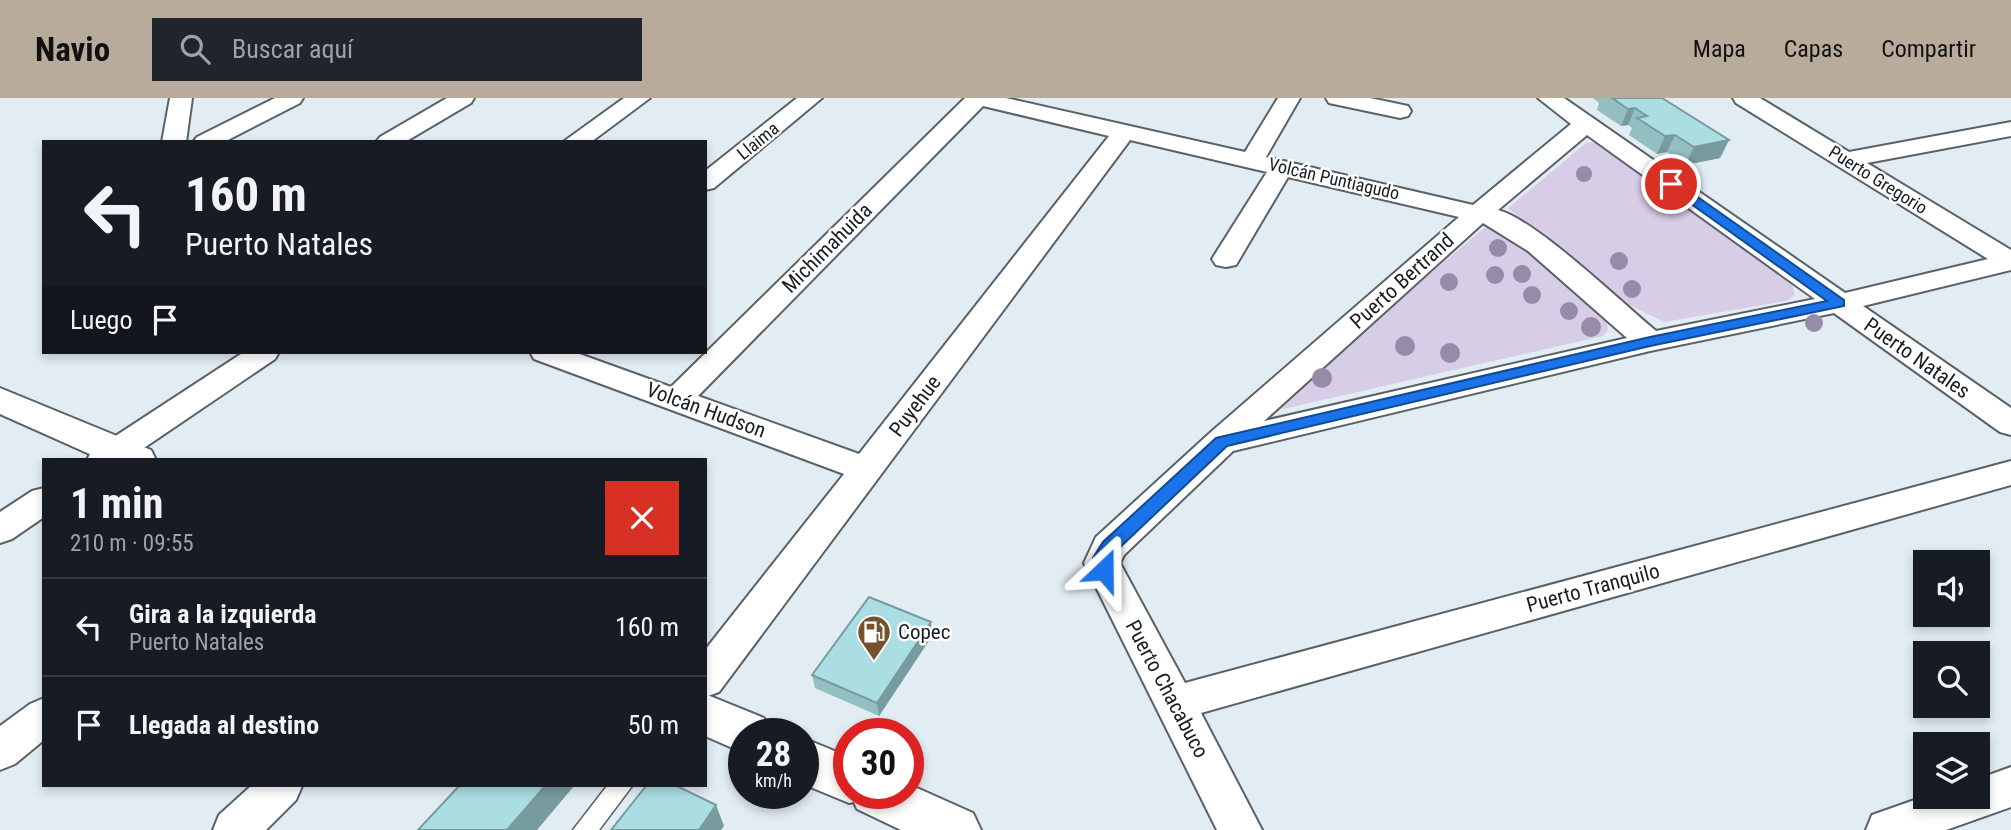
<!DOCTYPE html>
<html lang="es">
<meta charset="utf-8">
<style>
body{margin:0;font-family:"Roboto Condensed",sans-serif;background:#20242c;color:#f1f3f6;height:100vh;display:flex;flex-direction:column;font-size:26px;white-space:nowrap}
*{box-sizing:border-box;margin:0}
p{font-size:23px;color:#9ea1a6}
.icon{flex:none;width:38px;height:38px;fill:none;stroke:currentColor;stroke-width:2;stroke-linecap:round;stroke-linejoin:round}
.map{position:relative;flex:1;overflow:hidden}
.drawer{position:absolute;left:42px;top:360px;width:665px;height:329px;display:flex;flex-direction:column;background:#171b24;border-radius:0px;box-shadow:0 4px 10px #0003}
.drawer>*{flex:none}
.top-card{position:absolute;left:42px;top:42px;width:665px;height:214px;border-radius:0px;box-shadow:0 4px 10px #0003;background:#171b24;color:#f1f3f6;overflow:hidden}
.fabs{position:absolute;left:1913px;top:452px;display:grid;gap:14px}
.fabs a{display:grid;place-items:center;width:77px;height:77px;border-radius:0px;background:#171b24;box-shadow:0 4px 10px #0003;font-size:35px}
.speed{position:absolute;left:728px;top:620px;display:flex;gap:14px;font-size:35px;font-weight:700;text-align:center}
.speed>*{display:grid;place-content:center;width:91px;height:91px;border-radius:50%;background:#171b24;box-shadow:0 4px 10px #0003;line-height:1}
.speed small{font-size:18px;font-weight:400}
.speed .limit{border:10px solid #d22;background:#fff;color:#111}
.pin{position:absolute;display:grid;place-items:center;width:60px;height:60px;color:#fff;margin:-30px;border:4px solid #fff;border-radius:50%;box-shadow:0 2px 7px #0007}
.me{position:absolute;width:77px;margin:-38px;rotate:23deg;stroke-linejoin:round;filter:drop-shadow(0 0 5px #0008)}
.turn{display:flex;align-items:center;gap:24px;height:147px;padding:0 28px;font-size:32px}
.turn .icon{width:91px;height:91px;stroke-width:2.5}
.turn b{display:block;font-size:49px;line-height:60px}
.then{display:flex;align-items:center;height:66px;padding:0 28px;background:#0003;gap:14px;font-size:26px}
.round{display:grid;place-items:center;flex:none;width:74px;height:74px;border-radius:0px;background:#20242c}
.overview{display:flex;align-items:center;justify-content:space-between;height:119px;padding:0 28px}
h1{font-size:42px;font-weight:700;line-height:52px}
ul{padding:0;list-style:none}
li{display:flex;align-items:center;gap:21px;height:98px;padding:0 28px;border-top:2px solid #363941}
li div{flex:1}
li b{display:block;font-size:26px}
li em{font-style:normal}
header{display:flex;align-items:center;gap:42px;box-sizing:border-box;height:98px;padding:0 35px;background:#b9ab9b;color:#111}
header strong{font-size:33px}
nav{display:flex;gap:38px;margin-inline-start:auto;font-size:24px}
.search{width:490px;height:63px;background:#20242c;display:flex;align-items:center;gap:18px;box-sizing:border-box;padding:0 24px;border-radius:0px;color:#9ea1a6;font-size:26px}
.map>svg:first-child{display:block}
</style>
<header>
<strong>Navio</strong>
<div class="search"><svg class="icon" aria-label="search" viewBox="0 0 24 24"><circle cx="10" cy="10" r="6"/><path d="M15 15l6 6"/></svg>Buscar aquí</div>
<nav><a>Mapa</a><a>Capas</a><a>Compartir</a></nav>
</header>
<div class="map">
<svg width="2011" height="732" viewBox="0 0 2011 732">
<rect width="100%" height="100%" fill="#e2ecf3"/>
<g fill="#d8cde6">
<path d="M1587,44L1599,45L1612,54L1790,178L1795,198L1786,203L1664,224L1615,200L1508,110Z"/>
<path d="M1490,129L1511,138L1606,221L1608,232L1603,238L1283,311L1278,306L1484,130Z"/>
</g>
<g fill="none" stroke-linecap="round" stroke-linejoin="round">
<g stroke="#596268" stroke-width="3">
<path id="service" d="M607,688H632L599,732H573Z"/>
</g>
<g stroke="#596268" stroke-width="4">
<g id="minor">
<path d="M170,0H192L186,44H162Z"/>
<path d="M275,0H303L300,5L224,44H193L197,39Z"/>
<path d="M447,0H474L471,5L405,44H376L380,39Z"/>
<path d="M624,0H650L591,44H563Z"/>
<path d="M797,0H822L714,90L705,92V73Z"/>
<path d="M965,0H1006L1245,54L1278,0H1300L1266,59L1473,107L1571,26L1538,0H1564L1845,195L1988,161L1736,5L1733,0H1760L1849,54L2011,24V38L1867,65L2011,152V172L1863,208L2011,310V337L2000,334L1834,215L1650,253L1233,353L1124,457L1120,465L1185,585L2011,363V387L1201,615L1262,732H1217L1084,465L1096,439L1211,334L1459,119L1288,79L1236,167L1226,169L1216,167L1212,161L1267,74L1130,42L719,594L705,599V552L844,376L534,261L530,254H574L671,289ZM983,8L1109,38L859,356L698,298ZM1587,37L1815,201L1656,233C1622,205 1536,122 1498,112ZM1483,125L1528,153L1627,240L1264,323Z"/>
<path d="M1326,0H1370L1408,8L1411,13L1408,18L1400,20L1329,5Z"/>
<path d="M244,254H279L275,261L126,362H87L91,354Z"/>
<path d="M44,390V419L12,441L0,445V414L32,393Z"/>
<path d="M44,600V642L15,666L0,672V628L30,606Z"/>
<path d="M2011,669V709L1946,732H1866L1872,717L1926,698H1978V681Z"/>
<path d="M251,688H302L296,702L266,732H213L219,717Z"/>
</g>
</g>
<g stroke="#596268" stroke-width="4">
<g id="secondary">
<path d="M0,290L151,352L156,362H103L0,316Z"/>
<path d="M705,596L764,620L771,635H744V655L705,638Z"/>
<path d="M803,640L849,659V695H908V686L973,715L981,732H901L857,711L854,704L849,705L803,686Z"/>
</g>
</g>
<use href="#service" fill="#fff" fill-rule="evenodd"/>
<use href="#minor" fill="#fff" fill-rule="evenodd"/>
<use href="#secondary" fill="#fff" fill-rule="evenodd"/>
</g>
<g fill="#948ca9">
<circle cx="1584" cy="76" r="8"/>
<circle cx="1498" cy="150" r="9"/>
<circle cx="1619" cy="163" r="9"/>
<circle cx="1522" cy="176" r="9"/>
<circle cx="1495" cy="177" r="9"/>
<circle cx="1449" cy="184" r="9"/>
<circle cx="1632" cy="191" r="9"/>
<circle cx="1532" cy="197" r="9"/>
<circle cx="1569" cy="213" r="9"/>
<circle cx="1814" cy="225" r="9"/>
<circle cx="1591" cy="229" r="10"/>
<circle cx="1405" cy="248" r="10"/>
<circle cx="1450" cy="255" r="10"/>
<circle cx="1322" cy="280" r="10"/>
</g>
<g fill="#93bfc3">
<path d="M1593,0H1662L1729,42L1720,60L1685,67L1667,54L1657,56L1629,37L1632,30L1628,27L1621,28L1597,12L1599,5Z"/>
<path d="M932,538L879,618L815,590L812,577Z"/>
</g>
<g fill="#789b9f">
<path d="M1635,10L1628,27L1621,28L1628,11Z"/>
<path d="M1675,37L1667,54L1657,56L1665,38Z"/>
<path d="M1729,42L1720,60L1685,67L1694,49Z"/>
<path d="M931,524L932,538L879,618L877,605Z"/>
<path d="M545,688H574L537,732H507Z"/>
<path d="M716,707L724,728L721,732H699Z"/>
</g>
<g fill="#abdee3" stroke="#789b9f" stroke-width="2">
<path d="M1612,0H1662L1729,42L1694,49L1675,37L1665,38L1637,20L1647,18L1635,10L1628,11Z"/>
<path d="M869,499L931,524L877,605L812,577Z"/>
<path d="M459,688H545L507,732H418Z"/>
<path d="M646,688H677L716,707L699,732H611Z"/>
</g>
<path fill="#1a73e8" stroke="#114b97" stroke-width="2" d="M1666,83H1675L1844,202V208L1650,248L1227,348L1115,454C1110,462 1114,469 1110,476H1097L1093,460L1103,444L1216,340L1650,239L1827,203L1666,88Z"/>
<defs>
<g id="fuel-pin" transform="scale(1.75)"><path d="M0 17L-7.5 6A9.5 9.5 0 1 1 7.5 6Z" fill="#75522b" stroke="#fff"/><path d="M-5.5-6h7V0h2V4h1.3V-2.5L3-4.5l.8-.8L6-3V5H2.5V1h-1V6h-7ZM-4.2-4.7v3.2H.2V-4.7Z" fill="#fff"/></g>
</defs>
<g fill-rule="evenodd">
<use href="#fuel-pin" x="874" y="534"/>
</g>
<g text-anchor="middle" stroke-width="5" stroke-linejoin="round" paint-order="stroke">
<g font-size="18" fill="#191d1f" stroke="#fff">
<text transform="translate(758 43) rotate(-39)" y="6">Llaima</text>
<text transform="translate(1334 81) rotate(13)" y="6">Volcán Puntiagudo</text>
<text transform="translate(1878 82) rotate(32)" y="6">Puerto Gregorio</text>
</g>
<g font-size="21" fill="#191d1f" stroke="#fff">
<text transform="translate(827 150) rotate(-45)" y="7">Michimahuida</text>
<text transform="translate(1402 183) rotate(-42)" y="7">Puerto Bertrand</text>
<text transform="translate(1917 260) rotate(35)" y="7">Puerto Natales</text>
<text transform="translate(915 308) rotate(-53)" y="7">Puyehue</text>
<text transform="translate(706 312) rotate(20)" y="7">Volcán Hudson</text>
<text transform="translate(1593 490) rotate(-15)" y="7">Puerto Tranquilo</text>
<text transform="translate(1167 591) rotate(62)" y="7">Puerto Chacabuco</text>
</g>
<g font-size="21" fill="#191d1f" stroke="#fff" text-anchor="start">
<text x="898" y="541">Copec</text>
</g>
</g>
</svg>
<div class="fabs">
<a><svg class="icon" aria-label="sound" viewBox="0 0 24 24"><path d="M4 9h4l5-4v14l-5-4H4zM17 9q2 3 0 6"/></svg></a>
<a><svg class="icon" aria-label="search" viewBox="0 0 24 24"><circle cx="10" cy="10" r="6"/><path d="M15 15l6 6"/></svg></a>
<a><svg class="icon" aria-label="layers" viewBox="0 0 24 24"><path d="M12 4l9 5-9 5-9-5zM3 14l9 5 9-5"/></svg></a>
</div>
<div class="speed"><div>28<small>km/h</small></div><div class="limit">30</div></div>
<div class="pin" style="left:1671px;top:86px;background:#d93025"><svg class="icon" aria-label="arrive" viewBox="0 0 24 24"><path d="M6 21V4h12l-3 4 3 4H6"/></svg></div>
<svg class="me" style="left:1104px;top:472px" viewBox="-20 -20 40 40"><path d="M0-17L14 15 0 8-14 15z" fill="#1a73e8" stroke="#fff" stroke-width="4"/></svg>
<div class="top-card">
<div class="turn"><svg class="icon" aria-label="left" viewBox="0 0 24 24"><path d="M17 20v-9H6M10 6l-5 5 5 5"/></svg><div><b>160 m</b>Puerto Natales</div></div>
<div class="then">Luego<svg class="icon" aria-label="arrive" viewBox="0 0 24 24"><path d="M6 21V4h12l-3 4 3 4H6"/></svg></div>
</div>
<section class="drawer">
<div class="overview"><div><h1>1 min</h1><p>210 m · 09:55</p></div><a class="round" style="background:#d93025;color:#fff"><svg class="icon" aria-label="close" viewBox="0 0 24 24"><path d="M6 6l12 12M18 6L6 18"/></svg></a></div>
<ul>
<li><svg class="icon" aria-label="left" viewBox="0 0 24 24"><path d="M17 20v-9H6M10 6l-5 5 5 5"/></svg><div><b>Gira a la izquierda</b><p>Puerto Natales</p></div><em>160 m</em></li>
<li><svg class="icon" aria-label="arrive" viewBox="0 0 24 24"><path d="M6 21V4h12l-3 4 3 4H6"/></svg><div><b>Llegada al destino</b></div><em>50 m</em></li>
</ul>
</section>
</div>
